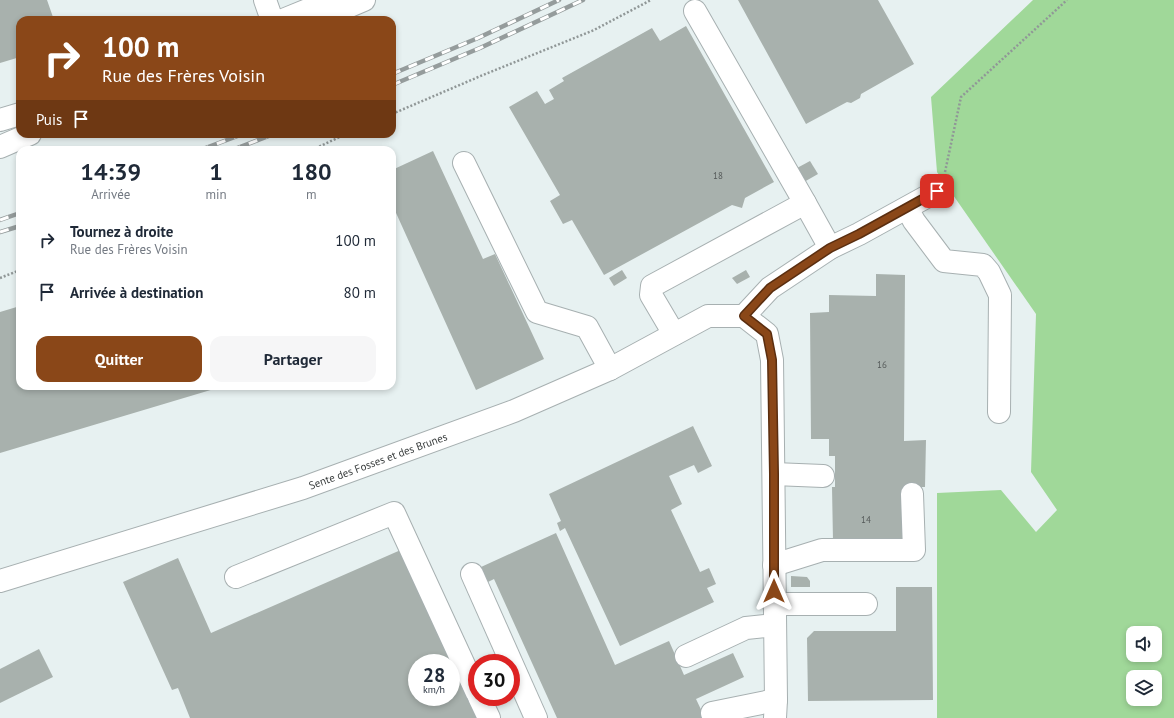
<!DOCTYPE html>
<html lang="fr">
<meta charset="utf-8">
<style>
body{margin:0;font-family:"PT Sans",sans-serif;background:#f6f6f7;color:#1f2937;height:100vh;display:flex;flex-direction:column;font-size:15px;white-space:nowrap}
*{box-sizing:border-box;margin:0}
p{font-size:13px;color:#747a83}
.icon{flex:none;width:22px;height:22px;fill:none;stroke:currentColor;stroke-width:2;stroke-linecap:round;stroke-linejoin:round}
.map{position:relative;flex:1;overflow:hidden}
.details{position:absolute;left:16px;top:146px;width:380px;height:244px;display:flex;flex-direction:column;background:#fff;border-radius:12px;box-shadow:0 2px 6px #0003}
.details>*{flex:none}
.banner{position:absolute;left:16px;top:16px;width:380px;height:122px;border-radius:12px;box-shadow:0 2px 6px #0003;background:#8a4718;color:#fff;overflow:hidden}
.fabs{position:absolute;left:1126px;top:626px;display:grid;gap:8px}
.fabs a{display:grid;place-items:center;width:36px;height:36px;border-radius:8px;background:#fff;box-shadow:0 2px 6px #0003;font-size:20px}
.speed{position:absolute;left:408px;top:654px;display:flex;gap:8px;font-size:20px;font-weight:700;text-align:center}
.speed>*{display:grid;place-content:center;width:52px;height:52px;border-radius:50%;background:#fff;box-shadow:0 2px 6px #0003;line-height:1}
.speed small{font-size:10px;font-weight:400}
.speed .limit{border:6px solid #d22;background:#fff;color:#111}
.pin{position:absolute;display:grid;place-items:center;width:34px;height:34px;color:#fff;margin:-17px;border-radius:8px;box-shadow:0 2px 6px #0006}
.me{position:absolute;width:44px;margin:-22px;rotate:0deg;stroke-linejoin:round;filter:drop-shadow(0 0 3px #0008)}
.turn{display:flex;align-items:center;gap:14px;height:84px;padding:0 20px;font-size:18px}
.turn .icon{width:52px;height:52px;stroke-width:2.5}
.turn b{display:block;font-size:28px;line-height:34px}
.then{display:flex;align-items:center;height:38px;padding:0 20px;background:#0003;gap:8px;font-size:15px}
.eta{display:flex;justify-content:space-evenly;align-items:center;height:68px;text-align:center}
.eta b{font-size:24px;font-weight:700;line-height:28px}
.primary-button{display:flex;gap:8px;margin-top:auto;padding:8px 20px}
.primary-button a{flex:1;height:46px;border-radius:12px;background:#8a4718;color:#fff;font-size:16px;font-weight:700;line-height:46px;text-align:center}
.primary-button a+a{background:#f6f6f7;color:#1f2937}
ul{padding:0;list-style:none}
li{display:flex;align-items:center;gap:12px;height:52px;padding:0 20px}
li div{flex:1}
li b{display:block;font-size:15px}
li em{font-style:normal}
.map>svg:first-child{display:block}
</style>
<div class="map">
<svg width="1174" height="718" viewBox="0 0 1174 718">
<rect width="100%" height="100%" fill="#e7f1f1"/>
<path fill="#a0d899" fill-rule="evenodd" d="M1033,0H1174V718H937V493L1001,490L1036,532L1057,510L1031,472L1036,314L937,172L931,97ZM1133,633H1155V655H1133ZM1133,677H1155V699H1133Z"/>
<g fill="#a8b1ad" fill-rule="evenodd">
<path d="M0,0H47L54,20H20V40H18L20,46V57L0,63Z"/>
<path d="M738,0H878L914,64L861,94L860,98L851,103L847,102L806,124Z"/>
<path d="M686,26L774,182L745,198L742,208L732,205L604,275L572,220L563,224L550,201L560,195L509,107L537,91L545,104L554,99L549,90L564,81L562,78L652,28L660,41Z"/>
<path d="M433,151L483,259L495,254L544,359L476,390L392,204V170Z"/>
<path d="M810,161L818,174L804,182L797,168Z"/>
<path d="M622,270L627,278L614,286L609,278Z"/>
<path d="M746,270L750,277L737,284L732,278Z"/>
<path d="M876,274L905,275L904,441L926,440L925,487H905V541H833L832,487H835V456H829V439H811L810,313L829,312V295L876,296Z"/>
<path d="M20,306V386H224L0,453V312Z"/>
<path d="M693,426L712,466L698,473L694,465L669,476L682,504L671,510L700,572L709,568L716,584L707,588L714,602L620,646L565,528L560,531L557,523L561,521L549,494Z"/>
<path d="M556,533L615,665L669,641L684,675L733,653L744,677L696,699L705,718H557L494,579L488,582L481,567Z"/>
<path d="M403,549L479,718H190L178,688L172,690L123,582L178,558L211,633ZM417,663H451V697H417Z"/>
<path d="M791,576L807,577L810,581V587H791Z"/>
<path d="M896,587H932L933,700L808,701L807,638L814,631H896Z"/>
<path d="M39,649L53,677L0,703V669Z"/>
</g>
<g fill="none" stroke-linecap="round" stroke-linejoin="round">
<g stroke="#a7b0b1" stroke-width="24">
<g id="minor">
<path d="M265,0L272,20"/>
<path d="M464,163L537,312L587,327L610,369"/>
<path d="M805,203L830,248"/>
<path d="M907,208L914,221L944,261L983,265L989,272L1000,295L999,412"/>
<path d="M744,316L767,334L772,360L776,700L775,718"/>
<path d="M744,316L770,288L830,248L859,234L937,191"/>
<path d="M674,334L651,295L652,286L805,203L695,11"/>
<path d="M774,474L823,476"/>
<path d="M774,565L822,550H914L912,494"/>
<path d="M472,574L536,718"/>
<path d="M236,577L394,513L477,693"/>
<path d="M0,581L303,488L514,411L610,369L708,316H744"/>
<path d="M774,604H866"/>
<path d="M686,656L746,628L775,625"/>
<path d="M479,697L489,718"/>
<path d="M712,713L776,700"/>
</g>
</g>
<g stroke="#a7b0b1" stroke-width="24">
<g id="major">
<path d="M283,20L332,0"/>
<path d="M317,20L364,0"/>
<path d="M0,120L20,114"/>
<path d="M0,147L30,134"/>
</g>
</g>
<g stroke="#909797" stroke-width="2.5" stroke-dasharray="2 2" stroke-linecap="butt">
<path d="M392,114L483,75L594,30L651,0"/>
<path d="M312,150L346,134"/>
<path d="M945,172L961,97L1067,0"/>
<path d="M0,278L20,270"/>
</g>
<use href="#minor" stroke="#fff" stroke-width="22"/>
<use href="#major" stroke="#fff" stroke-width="22"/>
<g stroke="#959c9c" stroke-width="4.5">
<g id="rail">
<path d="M392,74L478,38L559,0"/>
<path d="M392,85L480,48L583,0"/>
<path d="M200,150L243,134"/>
<path d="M232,150L274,134"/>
<path d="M0,220L20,213"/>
<path d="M0,232L20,226"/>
</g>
</g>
<use href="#rail" stroke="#fff" stroke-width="3" stroke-dasharray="9" stroke-linecap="butt"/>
</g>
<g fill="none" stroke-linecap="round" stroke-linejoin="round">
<g stroke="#5a2e10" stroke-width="10">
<path id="route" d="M774,591V474L772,360L767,334L744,316L770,288L830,248L859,234L937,191"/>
</g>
<use href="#route" stroke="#8a4718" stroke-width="7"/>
</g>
<g text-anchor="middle" stroke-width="4" stroke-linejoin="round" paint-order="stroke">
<g font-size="9" fill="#545958">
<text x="718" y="179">18</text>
<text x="882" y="368">16</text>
<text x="866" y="523">14</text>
</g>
<g font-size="11" fill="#383c3c" stroke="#fff">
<text transform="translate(378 461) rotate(-20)" y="4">Sente des Fosses et des Brunes</text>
</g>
</g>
</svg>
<div class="fabs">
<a><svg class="icon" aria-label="sound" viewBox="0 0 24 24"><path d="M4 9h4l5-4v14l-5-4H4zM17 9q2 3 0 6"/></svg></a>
<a><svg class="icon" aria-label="layers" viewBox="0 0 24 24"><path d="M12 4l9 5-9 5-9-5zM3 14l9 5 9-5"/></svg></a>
</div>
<div class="speed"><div>28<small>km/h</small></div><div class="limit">30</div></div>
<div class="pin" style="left:937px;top:191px;background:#d93025"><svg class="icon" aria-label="arrive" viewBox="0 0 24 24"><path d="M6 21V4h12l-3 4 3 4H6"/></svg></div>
<svg class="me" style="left:774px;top:591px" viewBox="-20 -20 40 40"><path d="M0-17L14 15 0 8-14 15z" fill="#8a4718" stroke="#fff" stroke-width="4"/></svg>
<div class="banner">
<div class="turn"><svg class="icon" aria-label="right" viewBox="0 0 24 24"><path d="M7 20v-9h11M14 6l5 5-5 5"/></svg><div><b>100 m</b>Rue des Frères Voisin</div></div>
<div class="then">Puis<svg class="icon" aria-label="arrive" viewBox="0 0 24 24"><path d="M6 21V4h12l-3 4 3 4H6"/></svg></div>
</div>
<section class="details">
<div class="eta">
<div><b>14:39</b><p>Arrivée</p></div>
<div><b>1</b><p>min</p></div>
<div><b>180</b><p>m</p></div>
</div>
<ul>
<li><svg class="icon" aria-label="right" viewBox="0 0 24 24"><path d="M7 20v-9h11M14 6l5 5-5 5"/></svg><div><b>Tournez à droite</b><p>Rue des Frères Voisin</p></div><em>100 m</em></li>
<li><svg class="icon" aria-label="arrive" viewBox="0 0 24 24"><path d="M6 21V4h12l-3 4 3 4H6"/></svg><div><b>Arrivée à destination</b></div><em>80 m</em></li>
</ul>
<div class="primary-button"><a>Quitter</a><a>Partager</a></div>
</section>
</div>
